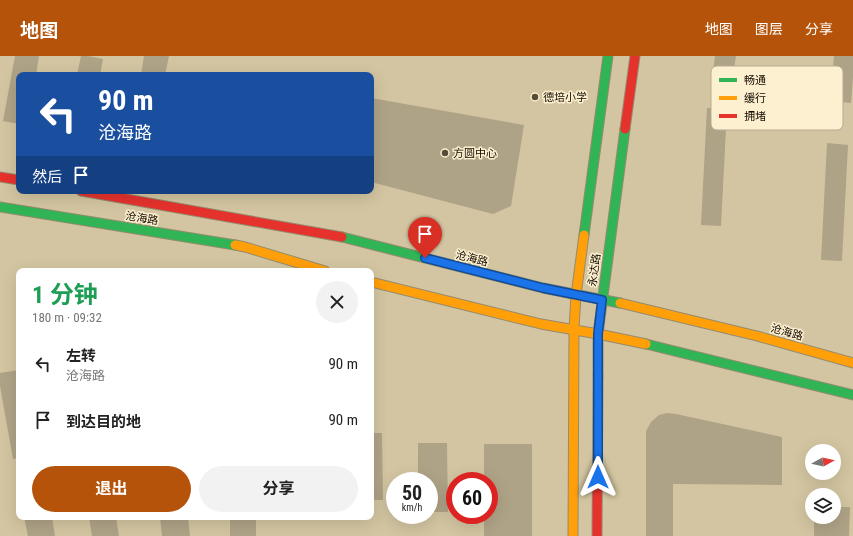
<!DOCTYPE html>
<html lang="zh">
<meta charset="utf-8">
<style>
body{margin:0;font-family:"Roboto Condensed","Noto Sans SC",sans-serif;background:#f2f2f2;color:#222;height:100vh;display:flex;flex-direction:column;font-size:15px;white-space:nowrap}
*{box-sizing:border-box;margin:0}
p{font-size:13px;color:#767676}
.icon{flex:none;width:22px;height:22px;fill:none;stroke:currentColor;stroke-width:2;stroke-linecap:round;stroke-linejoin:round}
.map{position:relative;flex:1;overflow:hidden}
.drawer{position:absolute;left:16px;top:212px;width:358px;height:252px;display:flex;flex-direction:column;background:#fff;border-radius:8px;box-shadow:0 4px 16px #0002}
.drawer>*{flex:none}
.guide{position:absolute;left:16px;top:16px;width:358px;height:122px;border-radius:8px;box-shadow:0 4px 16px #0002;background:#1a4fa0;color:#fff;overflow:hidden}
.needle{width:26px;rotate:82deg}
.tools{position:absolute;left:805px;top:388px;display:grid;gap:8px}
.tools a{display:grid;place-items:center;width:36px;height:36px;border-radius:50%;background:#fff;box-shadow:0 4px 16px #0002;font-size:20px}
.speed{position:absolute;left:386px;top:416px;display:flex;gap:8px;font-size:20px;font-weight:700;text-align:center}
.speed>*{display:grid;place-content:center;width:52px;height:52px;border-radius:50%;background:#fff;box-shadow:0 4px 16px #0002;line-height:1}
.speed small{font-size:10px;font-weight:400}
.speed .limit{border:6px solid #d22;background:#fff;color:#111}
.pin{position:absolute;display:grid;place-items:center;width:34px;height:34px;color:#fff;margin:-41px -17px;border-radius:50% 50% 50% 0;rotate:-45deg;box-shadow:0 0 4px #0007}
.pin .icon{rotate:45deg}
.me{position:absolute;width:44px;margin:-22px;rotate:0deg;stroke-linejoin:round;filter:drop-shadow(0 0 3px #0008)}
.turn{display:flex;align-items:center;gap:14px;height:84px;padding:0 16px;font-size:18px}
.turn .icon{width:52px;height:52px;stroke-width:2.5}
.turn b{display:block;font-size:28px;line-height:34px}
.then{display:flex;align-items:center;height:38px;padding:0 16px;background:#0003;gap:8px;font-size:15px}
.round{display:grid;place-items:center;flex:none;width:42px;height:42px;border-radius:21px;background:#f2f2f2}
.head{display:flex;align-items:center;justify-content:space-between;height:68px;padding:0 16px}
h1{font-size:24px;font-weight:700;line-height:30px;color:#1e9e55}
.button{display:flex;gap:8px;margin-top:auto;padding:8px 16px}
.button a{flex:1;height:46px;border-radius:24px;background:#b45309;color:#fff;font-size:16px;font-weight:700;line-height:46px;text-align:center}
.button a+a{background:#f2f2f2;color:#222}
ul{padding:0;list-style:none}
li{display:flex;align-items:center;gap:12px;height:56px;padding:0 16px}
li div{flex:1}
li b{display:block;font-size:15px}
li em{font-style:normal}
header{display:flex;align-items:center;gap:24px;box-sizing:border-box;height:56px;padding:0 20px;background:#b45309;color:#fff}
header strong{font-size:19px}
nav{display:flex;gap:22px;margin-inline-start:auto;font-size:14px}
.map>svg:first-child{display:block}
</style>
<header>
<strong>地图</strong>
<nav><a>地图</a><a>图层</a><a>分享</a></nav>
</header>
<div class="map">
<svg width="853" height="480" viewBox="0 0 853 480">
<rect width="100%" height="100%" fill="#d3c5a1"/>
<g fill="#afa387">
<path d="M15,0H39L36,19H19V68L3,65Z"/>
<path d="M81,0H88L103,3L100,19H77Z"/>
<path d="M144,0H169L165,19H141Z"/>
<path d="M715,0H736L732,26L712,23Z"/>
<path d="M834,0H853V21L851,47L830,45Z"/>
<path d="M371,42L524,69L511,150L493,158L371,126Z"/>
<path d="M707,52L727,53L721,170L701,169Z"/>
<path d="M827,87L848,89L842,205L821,204Z"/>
<path d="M19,314V402L13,403L0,330V317Z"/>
<path d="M667,357L676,358L782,381V429L673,428V480H646V375L651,366L659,359Z"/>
<path d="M371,377H382L383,444H371Z"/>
<path d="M418,387H447L448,456H429V425H418Z"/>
<path d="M484,388H532V480H484V459H489V425H484Z"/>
<path d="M834,451H850L849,480H814V461H834Z"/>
<path d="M24,461H52L55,480H28Z"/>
<path d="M89,461H116L119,480H92Z"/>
<path d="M160,461H188L190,480H162Z"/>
<rect x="230" y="461" width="26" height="19"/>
</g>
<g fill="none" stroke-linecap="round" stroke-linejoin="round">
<g stroke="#958b6e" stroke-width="11">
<g id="fast">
<path d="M0,151L235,189"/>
<path d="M584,179L608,0"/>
<path d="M342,181L543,232L620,247"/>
<path d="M646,288L853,339"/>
<path d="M598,320V278L625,73"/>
</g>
</g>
<g stroke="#958b6e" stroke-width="11">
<g id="slow">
<path d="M235,189L245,191L325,215"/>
<path d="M371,226L541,268L598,278L646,288"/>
<path d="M620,247L757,280L853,307"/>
<path d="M573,480L574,273L576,239L584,179"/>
</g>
</g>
<g stroke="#958b6e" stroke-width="11">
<g id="jam">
<path d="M625,73L635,0"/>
<path d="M0,121L19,124"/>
<path d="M81,135L342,181"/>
<path d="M597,480L598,320"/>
</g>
</g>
<use href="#fast" stroke="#30b455" stroke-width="9"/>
<use href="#slow" stroke="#ff9f0a" stroke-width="9"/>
<use href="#jam" stroke="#e5322d" stroke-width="9"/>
</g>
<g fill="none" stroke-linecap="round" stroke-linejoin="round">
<g stroke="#114b97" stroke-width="10">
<path id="route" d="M425,202L543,232L602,244L598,278V421"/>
</g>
<use href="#route" stroke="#1a73e8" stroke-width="7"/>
</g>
<g fill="#574c38" stroke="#fdf0d0" stroke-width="1.5">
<circle cx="535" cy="41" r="4"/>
<circle cx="445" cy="97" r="4"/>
</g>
<g text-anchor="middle" stroke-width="3" stroke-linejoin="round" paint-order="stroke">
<g font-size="11" fill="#140b00" stroke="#fdf0d0" text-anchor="start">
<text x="543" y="45">德培小学</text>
<text x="453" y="101">方圆中心</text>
</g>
<g font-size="11" fill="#140b00" stroke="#fdf0d0">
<text transform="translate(142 162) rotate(9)" y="4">沧海路</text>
<text transform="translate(472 202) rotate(14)" y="4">沧海路</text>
<text transform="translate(594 214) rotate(-82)" y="4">永达路</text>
<text transform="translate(787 276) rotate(16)" y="4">沧海路</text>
</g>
</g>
<rect x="711" y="10" width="132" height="64" rx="6" fill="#fdf0d0" stroke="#b7ab92" stroke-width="1"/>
<rect x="719" y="22" width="18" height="4" fill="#30b455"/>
<rect x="719" y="40" width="18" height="4" fill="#ff9f0a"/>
<rect x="719" y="58" width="18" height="4" fill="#e5322d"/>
<g font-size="11" fill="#140b00">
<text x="744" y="28">畅通</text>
<text x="744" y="46">缓行</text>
<text x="744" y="64">拥堵</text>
</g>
</svg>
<div class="tools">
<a><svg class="needle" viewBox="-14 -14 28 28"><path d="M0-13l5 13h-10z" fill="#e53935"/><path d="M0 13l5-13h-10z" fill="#767676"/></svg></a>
<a><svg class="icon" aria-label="layers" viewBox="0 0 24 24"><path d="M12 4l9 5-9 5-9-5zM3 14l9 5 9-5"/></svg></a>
</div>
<div class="speed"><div>50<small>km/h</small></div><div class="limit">60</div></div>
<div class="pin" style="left:425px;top:202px;background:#d93025"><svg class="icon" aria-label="arrive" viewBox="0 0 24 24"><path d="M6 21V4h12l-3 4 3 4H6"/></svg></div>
<svg class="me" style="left:598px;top:421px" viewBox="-20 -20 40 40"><path d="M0-17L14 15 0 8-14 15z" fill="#1a73e8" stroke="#fff" stroke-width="4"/></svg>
<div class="guide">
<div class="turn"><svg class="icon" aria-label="left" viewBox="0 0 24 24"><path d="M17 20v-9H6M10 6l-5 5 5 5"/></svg><div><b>90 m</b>沧海路</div></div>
<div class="then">然后<svg class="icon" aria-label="arrive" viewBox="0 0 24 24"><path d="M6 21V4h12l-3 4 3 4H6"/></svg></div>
</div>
<section class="drawer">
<div class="head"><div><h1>1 分钟</h1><p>180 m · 09:32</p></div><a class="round"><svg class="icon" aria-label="close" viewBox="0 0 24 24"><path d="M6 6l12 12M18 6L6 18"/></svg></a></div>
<ul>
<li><svg class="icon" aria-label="left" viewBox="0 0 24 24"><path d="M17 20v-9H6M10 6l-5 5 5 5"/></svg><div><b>左转</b><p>沧海路</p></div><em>90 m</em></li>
<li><svg class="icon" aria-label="arrive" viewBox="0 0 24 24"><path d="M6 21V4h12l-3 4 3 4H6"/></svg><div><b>到达目的地</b></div><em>90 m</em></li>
</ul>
<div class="button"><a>退出</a><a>分享</a></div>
</section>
</div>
